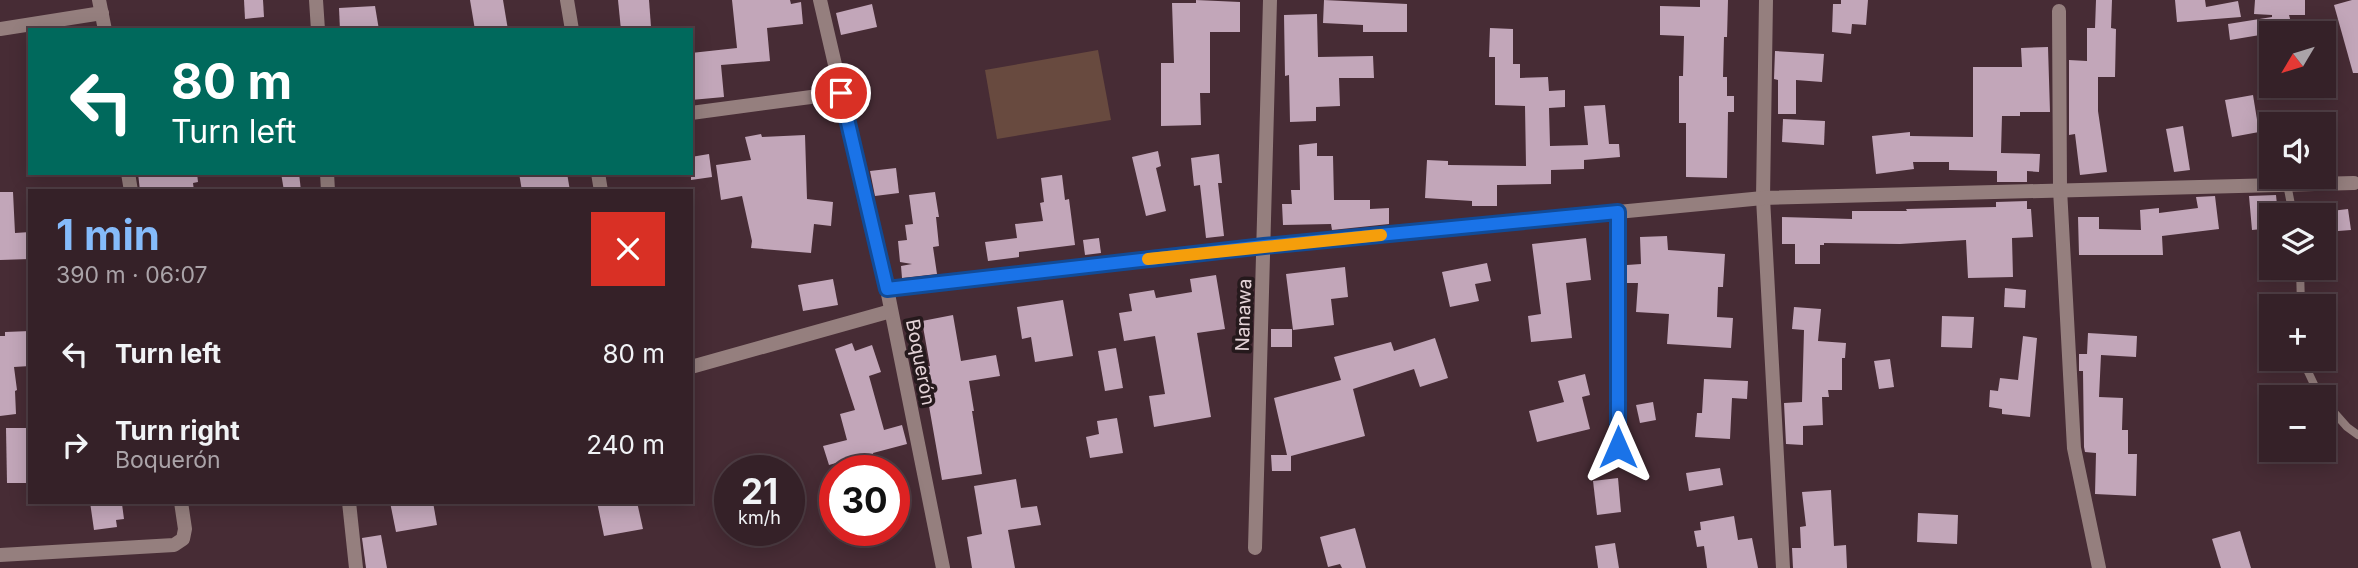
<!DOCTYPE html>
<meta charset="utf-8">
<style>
body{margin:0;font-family:Inter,sans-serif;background:#402e34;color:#f1f3f6;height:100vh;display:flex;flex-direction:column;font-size:26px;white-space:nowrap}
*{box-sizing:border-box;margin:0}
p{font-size:23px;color:#aaa3a8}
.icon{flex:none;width:38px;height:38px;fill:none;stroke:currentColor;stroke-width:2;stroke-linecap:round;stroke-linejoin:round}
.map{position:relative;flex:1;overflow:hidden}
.panel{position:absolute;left:28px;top:189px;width:665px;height:315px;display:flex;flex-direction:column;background:#352128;border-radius:0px;box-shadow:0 4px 18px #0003,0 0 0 2px #4f3e45}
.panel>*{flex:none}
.banner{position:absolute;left:28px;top:28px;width:665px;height:147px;border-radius:0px;box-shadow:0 4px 18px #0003,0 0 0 2px #4f3e45;background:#00695c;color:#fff;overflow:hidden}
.needle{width:46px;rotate:232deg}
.controls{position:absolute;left:2259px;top:21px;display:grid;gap:14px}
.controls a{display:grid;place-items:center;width:77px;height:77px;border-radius:0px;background:#352128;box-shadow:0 4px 18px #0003,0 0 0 2px #4f3e45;font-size:35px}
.speed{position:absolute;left:714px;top:455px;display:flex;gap:14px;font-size:35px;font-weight:700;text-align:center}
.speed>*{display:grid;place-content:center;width:91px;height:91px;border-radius:50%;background:#352128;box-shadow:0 4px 18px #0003,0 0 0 2px #4f3e45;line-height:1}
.speed small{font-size:18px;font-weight:400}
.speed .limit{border:10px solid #d22;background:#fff;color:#111}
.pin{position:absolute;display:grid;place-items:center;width:60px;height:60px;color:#fff;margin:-30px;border:4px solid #fff;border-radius:50%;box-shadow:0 2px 7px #0007}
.me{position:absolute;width:77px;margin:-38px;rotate:0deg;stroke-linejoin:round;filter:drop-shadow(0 0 5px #0008)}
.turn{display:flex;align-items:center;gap:24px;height:147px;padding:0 28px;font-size:32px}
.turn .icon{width:91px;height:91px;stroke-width:2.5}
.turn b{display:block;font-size:49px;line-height:60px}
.round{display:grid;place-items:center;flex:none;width:74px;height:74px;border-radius:0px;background:#402e34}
.headline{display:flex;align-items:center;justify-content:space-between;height:119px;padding:0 28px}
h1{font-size:42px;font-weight:700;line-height:52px;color:#85bbfb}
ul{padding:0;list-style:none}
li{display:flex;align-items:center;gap:21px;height:91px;padding:0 28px}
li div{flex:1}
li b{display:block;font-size:26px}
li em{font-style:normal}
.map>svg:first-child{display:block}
</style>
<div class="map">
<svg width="2358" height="568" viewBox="0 0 2358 568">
<rect width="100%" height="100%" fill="#472c35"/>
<path fill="#684a3f" d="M1098,50L1111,120L997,139L985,70Z"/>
<g fill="#c2a6b9">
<path d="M244,0H263L264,17L245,19Z"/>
<path d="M470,0H503L508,30H475Z"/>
<path d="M618,0H649L651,27L621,30Z"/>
<path d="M732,0H790L791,4L801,2L803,24L767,28L770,61L721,65L724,97L691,100V53L737,48Z"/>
<path d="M1196,0L1240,2V32H1210V93H1200L1201,125L1161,126V63H1174L1172,3H1196Z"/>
<path d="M1324,0L1407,4V32H1363V25L1323,23Z"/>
<path d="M1700,0H1728L1727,37H1724L1723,77H1727V96H1734V112H1728L1727,178L1686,177V123H1679V76H1683L1684,36L1660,35V6L1700,7Z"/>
<path d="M1841,0H1868L1866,25L1852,24L1851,34L1832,32L1833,4H1841Z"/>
<path d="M2096,0H2112L2111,28L2116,29L2115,77H2098V111L2107,172L2080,175L2075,134L2069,135V60L2087,61V28H2095Z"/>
<path d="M2175,0H2205L2206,7L2238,1L2241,17L2177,22Z"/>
<path d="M2255,0H2305V15H2289L2294,33H2272L2230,40L2228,24L2272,17V15L2254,14Z"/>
<path d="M2352,0H2358V73H2353L2334,5Z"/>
<path d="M872,4L877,27L841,35L836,13Z"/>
<path d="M375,6L379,30H340L339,8Z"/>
<path d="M1317,14L1318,57L1373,56L1374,78H1339L1340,106L1316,107V121L1290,122L1289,75L1285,76L1284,15Z"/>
<path d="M1490,28L1513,29V64H1520V78L1548,77L1549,91L1565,90V107L1549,108L1550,146L1588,145L1584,106L1605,105L1609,144H1619L1620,157L1584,160V169L1551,170V184L1497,185V206H1472V201L1425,198L1427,160L1448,161V165L1526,166L1525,106L1495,105V57H1489Z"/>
<path d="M2048,47L2050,112H2020V116H2002L2001,153L2040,154L2039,172L2027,171V182H1997V171L1949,170V162H1913L1914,169L1876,174L1872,136L1910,132V136L1973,137V67H2022L2021,48Z"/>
<path d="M1775,51L1824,54L1822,82L1796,80V114H1778V80L1774,79Z"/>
<path d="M2253,95L2259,132L2232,137L2225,100Z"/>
<path d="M1783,119L1825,121L1824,145L1782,142Z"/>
<path d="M2183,126L2190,170L2174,172L2166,129Z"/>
<path d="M761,134L762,137L805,135L807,199L833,202L831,226L814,224L811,253L751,248L752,241L742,196L721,200L716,165L751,160L745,137Z"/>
<path d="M1317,143V156H1333L1334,200H1370V209L1389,208V224L1332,230L1331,224L1283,225L1282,204H1292L1291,190H1300L1299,145Z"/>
<path d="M1158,151L1161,166L1156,168L1166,211L1146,216L1132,157Z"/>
<path d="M709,154L712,177L691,180V157Z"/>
<path d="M1219,154L1222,183H1218L1224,236L1206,238L1200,185L1194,186L1191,158Z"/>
<path d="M896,168L899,193L875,196L870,171Z"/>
<path d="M138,173H197L198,182L193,183L194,191H162L161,188L140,191Z"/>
<path d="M281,173H299L301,191H284Z"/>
<path d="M519,173H567L570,191H522Z"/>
<path d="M1062,175L1065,200L1069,199L1075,245L1019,252V257L988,261L985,242L1017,238L1015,224L1043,221L1040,203L1044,202L1041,178Z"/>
<path d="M0,192H13L15,233L30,232V259L0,260Z"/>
<path d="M935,192L939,217H936L939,246L933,247L937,274L902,278L901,266L912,264L900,262L898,241L907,240L905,225L913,224L909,195Z"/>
<path d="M2276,195L2278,215H2272V228L2252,230L2249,196Z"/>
<path d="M2215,196L2219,229L2162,236L2163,255H2079L2078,217H2099V229L2141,230L2140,210L2159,208V213L2198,208L2196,197Z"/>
<path d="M2027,201V209H2031L2033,237L2012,238L2013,277L1968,278L1966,240L1900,244L1824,243V245H1820V264H1795V244H1782V217L1852,219V211H1907L1906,209L1996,207V202Z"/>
<path d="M2348,209L2351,230L2325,232L2323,212Z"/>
<path d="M1667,236L1668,250L1725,254L1723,287H1718L1717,317L1733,318L1731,348L1667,344L1669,314L1636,312L1638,283H1627V265L1641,264L1640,237Z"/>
<path d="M1099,238L1101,253L1085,255L1083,240Z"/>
<path d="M1586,238L1591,280L1566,283L1572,338L1531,342L1528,316L1541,314L1532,244Z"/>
<path d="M1487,263L1491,281L1475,284L1479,301L1450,307L1442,272Z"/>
<path d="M1345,267L1348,297L1331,299L1334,325L1293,330L1286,274Z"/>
<path d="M1216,275L1225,329L1197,333L1211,417L1154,427L1149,396L1165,394L1155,336L1124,341L1119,313L1132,311L1129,294L1154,290L1156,298L1192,292L1190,279Z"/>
<path d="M833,279L838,305L803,311L798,285Z"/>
<path d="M2005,288L2026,290L2025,308L2004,307Z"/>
<path d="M1063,300L1073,356L1035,362L1031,337L1022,339L1017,307Z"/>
<path d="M1794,307L1821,309L1818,341L1846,343L1845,358H1842V390H1828L1829,397H1822L1823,425L1803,426V445L1786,444L1784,403L1802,402L1804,330L1792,329Z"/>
<path d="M953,315L961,361L996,355L1000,376L969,381L974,411H972L982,474L942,480L926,389L930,388L927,366H930L922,321Z"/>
<path d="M1942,316L1974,317L1972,348L1941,347Z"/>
<rect x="1271" y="329" width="21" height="18"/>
<path d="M30,331V366L14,367L17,390L15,391L16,414L0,416V336H5V332Z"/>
<path d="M2088,333L2137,336L2136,357L2101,355L2099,397L2123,398L2122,430H2128V454H2137L2136,496L2095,494L2096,453L2085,452L2084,447L2083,371H2079V354H2087Z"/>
<path d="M2023,336L2037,338L2030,417L2002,414V409L1989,407L1990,390L1998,391L2000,378L2018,380Z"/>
<path d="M1435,338L1448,378L1420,387L1414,369L1353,389L1365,436L1291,456V471H1272L1271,455H1287L1274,398L1341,380L1334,357L1391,342L1394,351Z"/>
<path d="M852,343L855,351L872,345L881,372L869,376L884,430L902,425L907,444L873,453L877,471H853L850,459L829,465L823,446L847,440L840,414L855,410L835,349Z"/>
<path d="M1116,348L1123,388L1105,391L1098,351Z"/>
<path d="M1890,359L1894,387L1879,389L1874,361Z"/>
<path d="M1585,374L1590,395L1582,397L1590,429L1537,442L1529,411L1564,402L1558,381Z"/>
<path d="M1704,379L1748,381L1747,399L1732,398L1730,439L1695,437L1697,413H1702Z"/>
<path d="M1653,402L1656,420L1640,423L1636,405Z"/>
<path d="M1117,418L1123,453L1090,458L1086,437L1099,434L1097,421Z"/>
<path d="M6,428H30V483H7Z"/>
<path d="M1720,468L1723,485L1689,491L1686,473Z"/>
<path d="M1618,478L1621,512L1597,515L1593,481Z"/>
<path d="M1016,479L1021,508L1037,506L1041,525L1008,530L1015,568H972L967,537L982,534L974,486Z"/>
<path d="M1831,490L1834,546L1846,545L1847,568H1793L1792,548H1801L1800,527L1806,526L1802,492Z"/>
<path d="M90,502L122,504L124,519L116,520L117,527L94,530Z"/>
<path d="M390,502H433L437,525L396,532Z"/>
<path d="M597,502H637L643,529L604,536Z"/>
<path d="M1918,513L1958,515L1957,544L1917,542Z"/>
<path d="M1734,516L1738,540L1752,538L1758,568H1707L1704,546L1697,547L1694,531L1701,530L1700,522Z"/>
<path d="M1355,528L1366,568H1342L1340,564L1328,567L1320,537Z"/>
<path d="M2240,531L2251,568H2221L2212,539Z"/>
<path d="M381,535L387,568H366L362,538Z"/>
<path d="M1615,543L1619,568H1598L1595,546Z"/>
</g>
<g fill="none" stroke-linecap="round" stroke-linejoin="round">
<g stroke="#957f7e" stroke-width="8">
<path d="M2287,184L2293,215"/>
<path d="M2300,268L2301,306"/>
<path d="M2302,359L2320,397"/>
<path d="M2324,401L2347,427L2358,435"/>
</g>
<g stroke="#957f7e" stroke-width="14">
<path d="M99,0L105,30"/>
<path d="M316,0L318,30"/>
<path d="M567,0L572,30"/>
<path d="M820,0L887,289L943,568"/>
<path d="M1766,0L1763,198L1783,568"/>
<path d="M2059,11L2060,189L2074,448L2099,568"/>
<path d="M0,29L102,13"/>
<path d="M691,113L841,93"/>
<path d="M128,173L131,191"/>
<path d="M327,173L328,191"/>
<path d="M598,173L601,191"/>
<path d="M1617,212L1618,447"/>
<path d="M887,289L1264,246L1763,198L2354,183"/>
<path d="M691,367L891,311"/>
<path d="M349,502L356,568"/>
<path d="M1255,548L1270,0"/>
<path d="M0,555L174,545L183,539L185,529L181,502"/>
</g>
</g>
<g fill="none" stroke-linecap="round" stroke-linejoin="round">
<g stroke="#114b97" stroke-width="18">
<path id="route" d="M841,93L887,289L1264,246L1618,212V447"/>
</g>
<use href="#route" stroke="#1a73e8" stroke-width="12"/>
<path stroke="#f59e0b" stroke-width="12" d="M1148,259L1381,235"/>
</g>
<g text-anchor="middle" stroke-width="7" stroke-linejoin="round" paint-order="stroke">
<g font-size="19" fill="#e4d3d7" stroke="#25191c">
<text transform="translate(1243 315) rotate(-88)" y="7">Nanawa</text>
<text transform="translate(921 362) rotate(79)" y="7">Boquerón</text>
</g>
</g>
</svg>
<div class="controls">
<a><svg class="needle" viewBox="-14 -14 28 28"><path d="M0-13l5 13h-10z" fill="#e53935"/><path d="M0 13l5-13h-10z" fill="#aaa3a8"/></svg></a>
<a><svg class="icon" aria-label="sound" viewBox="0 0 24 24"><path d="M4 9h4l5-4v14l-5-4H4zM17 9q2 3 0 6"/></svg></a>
<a><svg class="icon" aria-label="layers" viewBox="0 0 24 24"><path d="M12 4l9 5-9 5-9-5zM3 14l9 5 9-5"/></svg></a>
<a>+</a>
<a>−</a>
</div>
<div class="speed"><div>21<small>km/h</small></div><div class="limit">30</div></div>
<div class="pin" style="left:841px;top:93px;background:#d93025"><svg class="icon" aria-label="arrive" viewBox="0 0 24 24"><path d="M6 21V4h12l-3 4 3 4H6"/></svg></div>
<svg class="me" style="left:1618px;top:447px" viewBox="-20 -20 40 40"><path d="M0-17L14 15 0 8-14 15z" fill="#1a73e8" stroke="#fff" stroke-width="4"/></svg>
<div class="banner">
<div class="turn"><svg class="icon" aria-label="left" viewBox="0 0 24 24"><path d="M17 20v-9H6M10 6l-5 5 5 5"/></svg><div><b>80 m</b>Turn left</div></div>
</div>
<section class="panel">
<div class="headline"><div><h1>1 min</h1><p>390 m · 06:07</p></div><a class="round" style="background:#d93025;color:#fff"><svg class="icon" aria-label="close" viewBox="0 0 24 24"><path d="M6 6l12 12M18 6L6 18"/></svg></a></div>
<ul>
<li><svg class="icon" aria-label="left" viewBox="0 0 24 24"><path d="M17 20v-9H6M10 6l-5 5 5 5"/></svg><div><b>Turn left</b></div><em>80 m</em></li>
<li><svg class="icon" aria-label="right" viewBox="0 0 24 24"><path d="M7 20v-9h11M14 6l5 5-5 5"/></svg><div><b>Turn right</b><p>Boquerón</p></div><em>240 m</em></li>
</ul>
</section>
</div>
